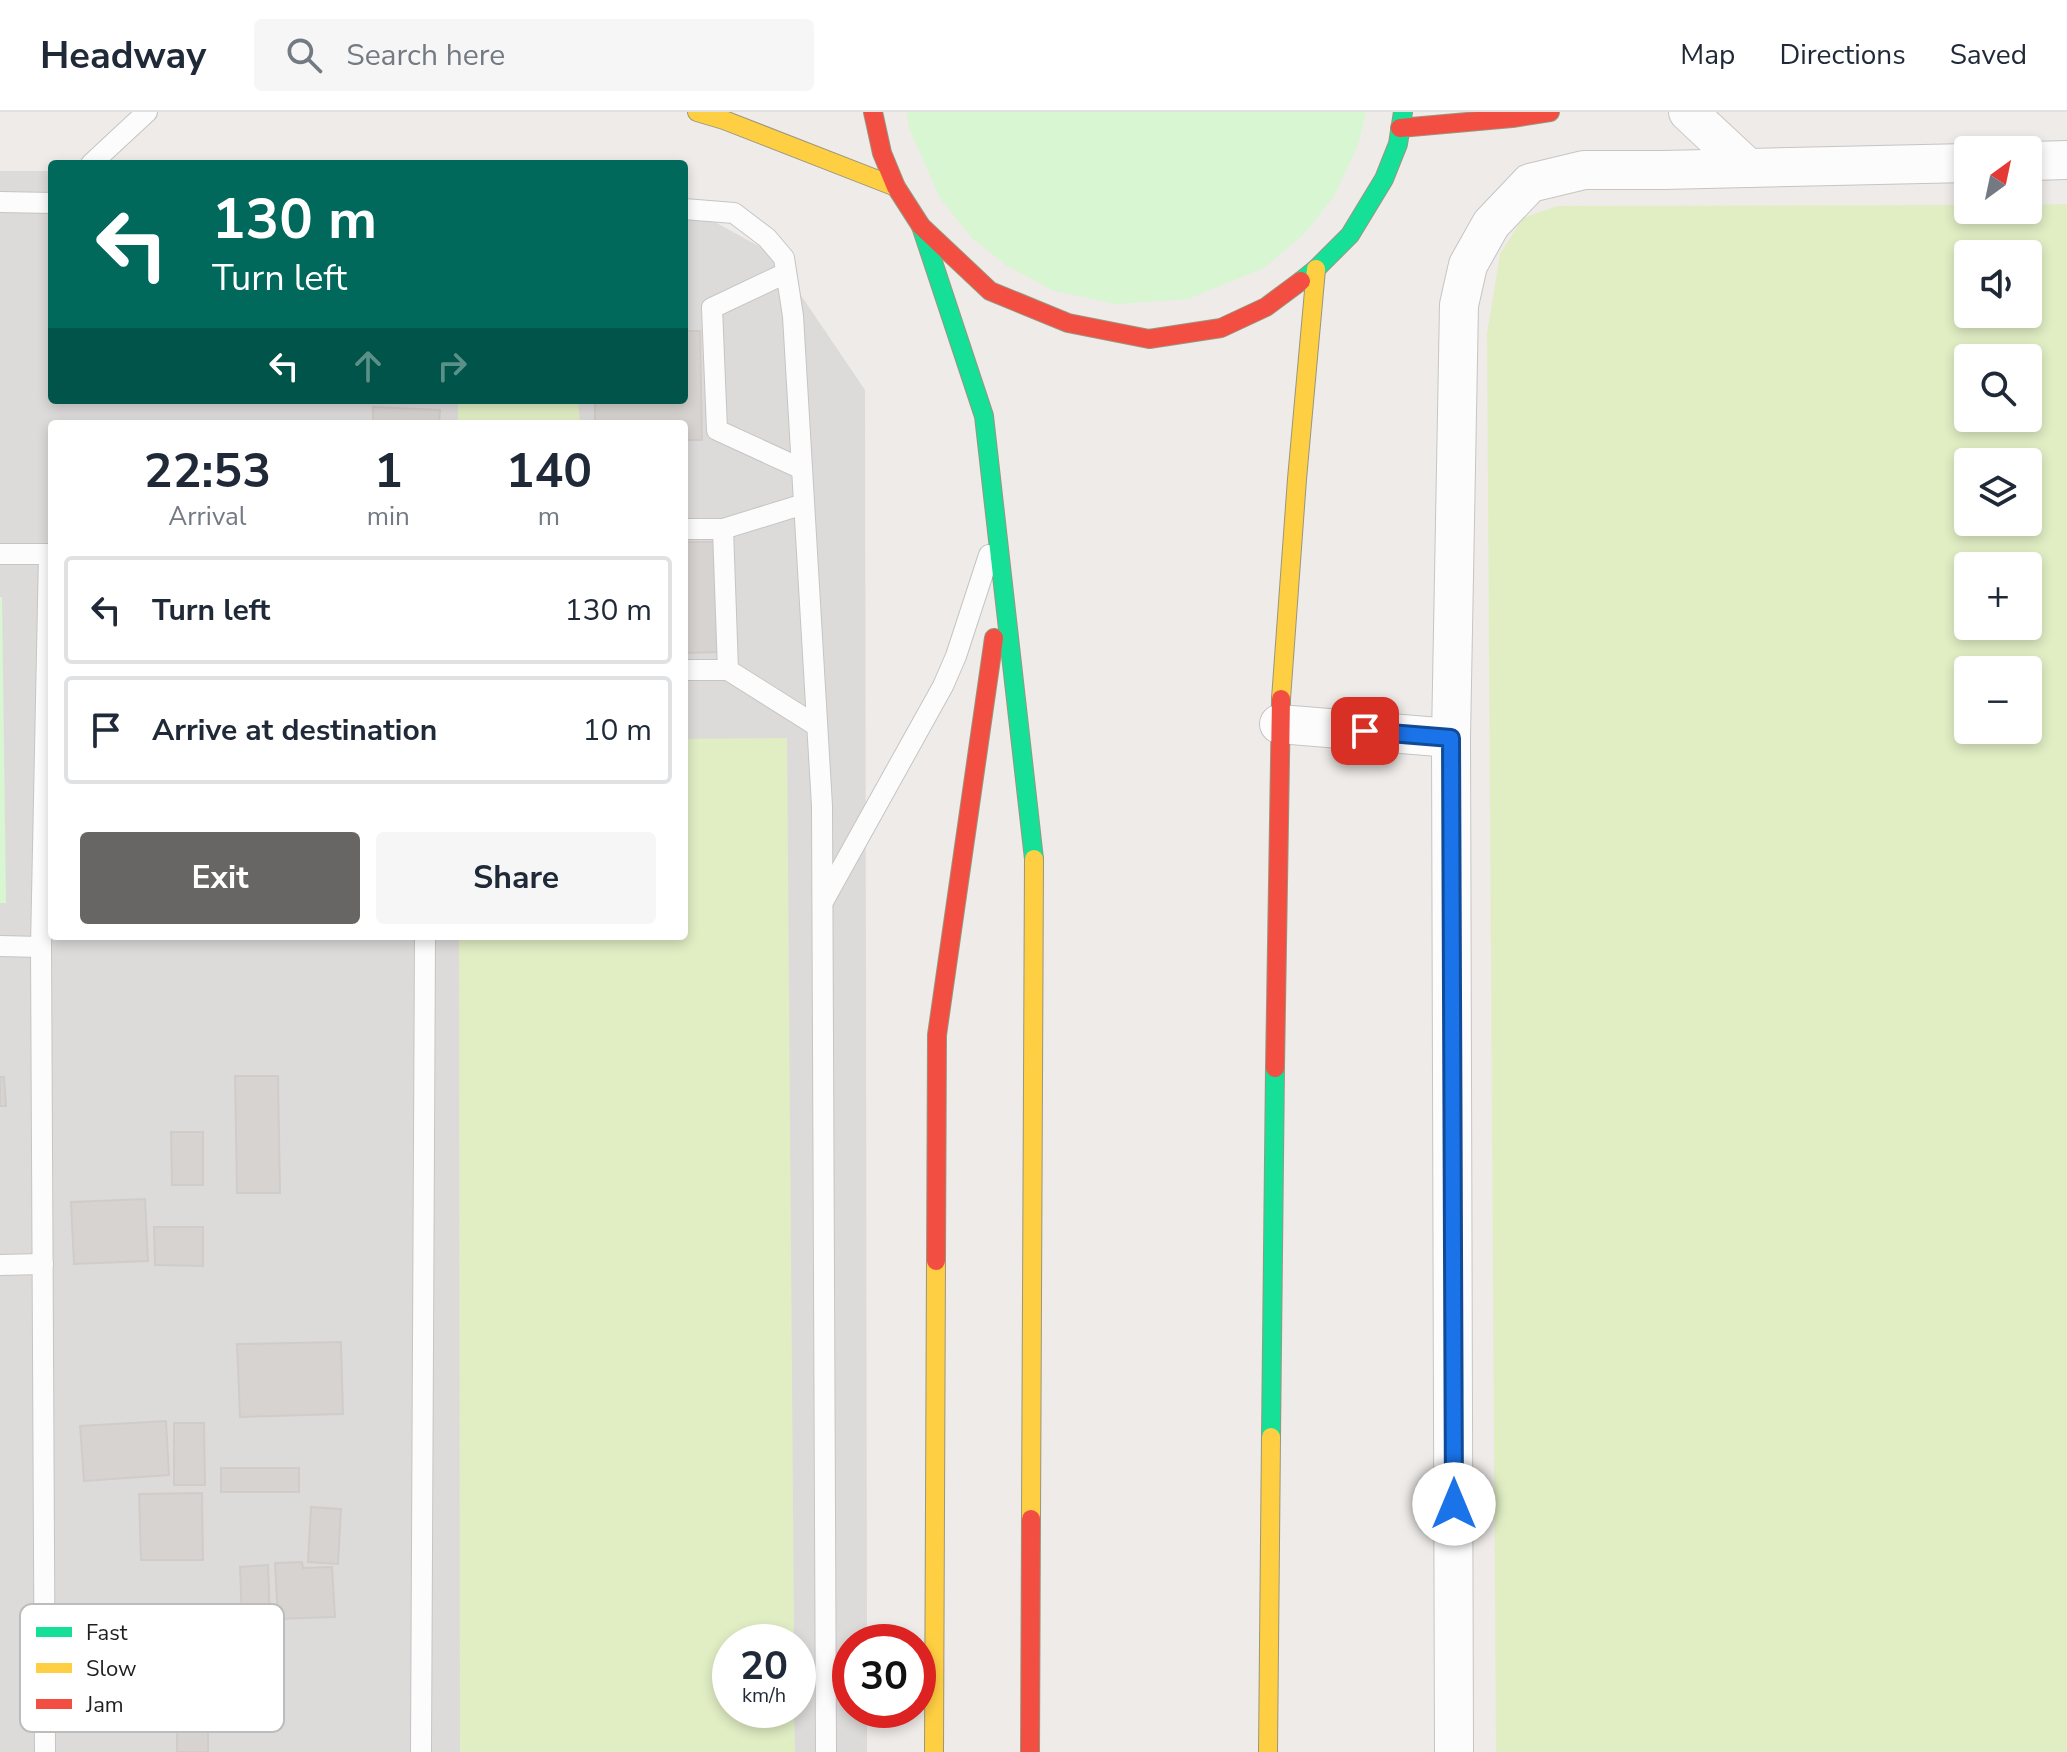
<!DOCTYPE html>
<meta charset="utf-8">
<style>
body{margin:0;font-family:"Nunito Sans",sans-serif;background:#f6f6f7;color:#1f2937;height:100vh;display:flex;flex-direction:column;font-size:30px;white-space:nowrap}
*{box-sizing:border-box;margin:0}
p{font-size:26px;color:#747a83}
.icon{flex:none;width:44px;height:44px;fill:none;stroke:currentColor;stroke-width:2;stroke-linecap:round;stroke-linejoin:round}
.map{position:relative;flex:1;overflow:hidden}
.panel{position:absolute;left:48px;top:308px;width:640px;height:520px;display:flex;flex-direction:column;background:#fff;border-radius:8px;box-shadow:0 4px 12px #0003}
.panel>*{flex:none}
.hud{position:absolute;left:48px;top:48px;width:640px;height:244px;border-radius:8px;box-shadow:0 4px 12px #0003;background:#00695c;color:#fff;overflow:hidden}
.needle{width:52px;rotate:33deg}
.controls{position:absolute;left:1954px;top:24px;display:grid;gap:16px}
.controls a{display:grid;place-items:center;width:88px;height:88px;border-radius:8px;background:#fff;box-shadow:0 4px 12px #0003;font-size:40px}
.speed{position:absolute;left:712px;top:1512px;display:flex;gap:16px;font-size:40px;font-weight:700;text-align:center}
.speed>*{display:grid;place-content:center;width:104px;height:104px;border-radius:50%;background:#fff;box-shadow:0 4px 12px #0003;line-height:1}
.speed small{font-size:20px;font-weight:400}
.speed .limit{border:12px solid #d22;background:#fff;color:#111}
.pin{position:absolute;display:grid;place-items:center;width:68px;height:68px;color:#fff;margin:-34px;border-radius:16px;box-shadow:0 4px 12px #0006}
.me{position:absolute;width:88px;margin:-44px;rotate:0deg;stroke-linejoin:round;filter:drop-shadow(0 0 6px #0008)}
.turn{display:flex;align-items:center;gap:28px;height:168px;padding:0 32px;font-size:36px}
.turn .icon{width:104px;height:104px;stroke-width:2.5}
.turn b{display:block;font-size:56px;line-height:68px}
.lanes{display:flex;align-items:center;height:76px;padding:0 32px;background:#0003;justify-content:center;gap:40px;direction:ltr}
.lanes .off{opacity:.35}
.eta{display:flex;justify-content:space-evenly;align-items:center;height:136px;text-align:center}
.eta b{font-size:48px;font-weight:700;line-height:56px}
.button{display:flex;gap:16px;margin-top:auto;padding:16px 32px}
.button a{flex:1;height:92px;border-radius:8px;background:#676665;color:#fff;font-size:32px;font-weight:700;line-height:92px;text-align:center}
.button a+a{background:#f6f6f7;color:#1f2937}
ul{padding:0;list-style:none}
li{display:flex;align-items:center;gap:24px;height:108px;margin:0 16px 12px;padding:0 16px;border:4px solid #e0e1e3;border-radius:8px}
li div{flex:1}
li b{display:block;font-size:30px}
li em{font-style:normal}
header{display:flex;align-items:center;gap:48px;box-sizing:border-box;height:112px;padding:0 40px;background:#fff;border-bottom:2px solid #e0e1e3}
header strong{font-size:38px}
nav{display:flex;gap:44px;margin-inline-start:auto;font-size:28px}
.search{width:560px;height:72px;background:#f6f6f7;display:flex;align-items:center;gap:20px;box-sizing:border-box;padding:0 28px;border-radius:8px;color:#747a83;font-size:30px}
.map>svg:first-child{display:block}
</style>
<header>
<strong>Headway</strong>
<div class="search"><svg class="icon" aria-label="search" viewBox="0 0 24 24"><circle cx="10" cy="10" r="6"/><path d="M15 15l6 6"/></svg>Search here</div>
<nav><a>Map</a><a>Directions</a><a>Saved</a></nav>
</header>
<div class="map">
<svg width="2067" height="1640" viewBox="0 0 2067 1640">
<rect width="100%" height="100%" fill="#eeebe8"/>
<path fill="#dddbda" fill-rule="evenodd" d="M0,59H52V288H684V93L773,142L865,278L867,1530H850V1598H867V1640H0ZM52,312H684V824H52ZM730,1530H798V1598H730Z"/>
<g fill="#e1eec4" fill-rule="evenodd">
<path d="M2067,92V1640H1496L1487,222L1500,142L1523,106L1557,94L1968,93V98H2028V93ZM1968,142H2028V202H1968ZM1968,246H2028V306H1968ZM1968,350H2028V410H1968ZM1968,454H2028V514H1968ZM1968,558H2028V618H1968Z"/>
<path d="M458,288H578L580,312H458Z"/>
<path d="M787,626L794,1530H730V1598H794L795,1640H460L459,824H684V627Z"/>
</g>
<g fill="#d7f6d1">
<path d="M907,0H1366L1358,33L1334,84L1305,121L1264,156L1188,187L1115,192L1052,178L1006,153L971,125L940,86L909,16Z"/>
<path d="M0,485H2L6,791H0Z"/>
</g>
<g fill="#d6d3d0" stroke="#d1ccc9" stroke-width="2">
<path d="M684,219H700L702,328H684V312H595V288H684Z"/>
<path d="M373,295L440,298L439,312H373Z"/>
<path d="M684,430H720L721,540L684,541Z"/>
<path d="M235,964H278L280,1081H237Z"/>
<path d="M0,965H4L6,994H0Z"/>
<path d="M171,1020H203V1073H172Z"/>
<path d="M145,1087L148,1149L74,1152L71,1090Z"/>
<path d="M154,1115H203V1154L155,1153Z"/>
<path d="M341,1230L343,1302L240,1305L237,1232Z"/>
<path d="M166,1309L169,1363L84,1369L80,1314Z"/>
<path d="M174,1311H204L205,1373H174Z"/>
<rect x="221" y="1356" width="78" height="24"/>
<path d="M202,1381L203,1448H141L139,1382Z"/>
<path d="M311,1395L341,1397L338,1452L308,1450Z"/>
<path d="M302,1450L303,1456L332,1455L335,1505L278,1507L275,1451Z"/>
<path d="M268,1453L270,1505L242,1507L240,1455Z"/>
<rect x="177" y="1601" width="31" height="39"/>
</g>
<g fill="none" stroke-linecap="round" stroke-linejoin="round">
<g stroke="#c6c5c4" stroke-width="22">
<g id="lane">
<path d="M91,52L147,0"/>
<path d="M0,90L52,91"/>
<path d="M684,97L734,101L767,126L784,146L793,204L822,694L826,1640"/>
<path d="M786,161L712,196L717,318L802,357"/>
<path d="M684,417H723L804,392"/>
<path d="M723,417L728,558"/>
<path d="M0,442H52"/>
<path d="M684,558H728L817,614"/>
<path d="M824,788L943,574L956,544L989,443"/>
<path d="M0,834L41,835"/>
<path d="M0,1153L43,1152"/>
<path d="M45,1640L41,835L49,442"/>
<path d="M421,1640L425,824"/>
</g>
</g>
<g stroke="#c6c5c4" stroke-width="40">
<g id="street">
<path d="M1688,0L1748,56"/>
<path d="M2028,49L2067,48"/>
<path d="M1279,612L1451,626"/>
<path d="M1454,1640L1451,626L1459,193L1468,153L1491,112L1530,71L1584,58H1663L1968,51"/>
</g>
</g>
<g stroke="#99967f" stroke-width="20">
<g id="fast">
<path d="M921,114L984,304L1034,747"/>
<path d="M1301,169L1316,157L1350,123L1384,67L1398,32L1403,0"/>
<path d="M1271,1325L1275,956"/>
</g>
</g>
<g stroke="#99967f" stroke-width="20">
<g id="slow">
<path d="M697,0L724,8L896,75"/>
<path d="M1281,587L1297,367L1316,157"/>
<path d="M1031,1407L1034,747"/>
<path d="M934,1640L936,1149"/>
<path d="M1268,1640L1271,1325"/>
</g>
</g>
<g stroke="#99967f" stroke-width="20">
<g id="jam">
<path d="M873,0L882,41L896,75L921,114L990,179L1068,211L1149,227L1221,216L1266,195L1301,169"/>
<path d="M1400,16L1512,6L1550,0"/>
<path d="M1275,956L1281,587"/>
<path d="M936,1149L937,923L994,526"/>
<path d="M1030,1640L1031,1407"/>
</g>
</g>
<use href="#lane" stroke="#fcfcfc" stroke-width="20"/>
<use href="#street" stroke="#fcfcfc" stroke-width="38"/>
<use href="#fast" stroke="#16e098" stroke-width="18"/>
<use href="#slow" stroke="#ffcf43" stroke-width="18"/>
<use href="#jam" stroke="#f24e42" stroke-width="18"/>
</g>
<g fill="none" stroke-linecap="round" stroke-linejoin="round">
<g stroke="#114b97" stroke-width="20">
<path id="route" d="M1365,619L1451,626L1454,1392"/>
</g>
<use href="#route" stroke="#1a73e8" stroke-width="14"/>
</g>
<rect x="20" y="1492" width="264" height="128" rx="12" fill="#fff" stroke="#bcbcbc" stroke-width="2"/>
<rect x="36" y="1515" width="36" height="10" fill="#16e098"/>
<rect x="36" y="1551" width="36" height="10" fill="#ffcf43"/>
<rect x="36" y="1587" width="36" height="10" fill="#f24e42"/>
<g font-size="22" fill="#1f1f1f">
<text x="86" y="1528">Fast</text>
<text x="86" y="1564">Slow</text>
<text x="86" y="1600">Jam</text>
</g>
</svg>
<div class="controls">
<a><svg class="needle" viewBox="-14 -14 28 28"><path d="M0-13l5 13h-10z" fill="#e53935"/><path d="M0 13l5-13h-10z" fill="#747a83"/></svg></a>
<a><svg class="icon" aria-label="sound" viewBox="0 0 24 24"><path d="M4 9h4l5-4v14l-5-4H4zM17 9q2 3 0 6"/></svg></a>
<a><svg class="icon" aria-label="search" viewBox="0 0 24 24"><circle cx="10" cy="10" r="6"/><path d="M15 15l6 6"/></svg></a>
<a><svg class="icon" aria-label="layers" viewBox="0 0 24 24"><path d="M12 4l9 5-9 5-9-5zM3 14l9 5 9-5"/></svg></a>
<a>+</a>
<a>−</a>
</div>
<div class="speed"><div>20<small>km/h</small></div><div class="limit">30</div></div>
<div class="pin" style="left:1365px;top:619px;background:#d93025"><svg class="icon" aria-label="arrive" viewBox="0 0 24 24"><path d="M6 21V4h12l-3 4 3 4H6"/></svg></div>
<svg class="me" style="left:1454px;top:1392px" viewBox="-20 -20 40 40"><circle r="19" fill="#fff"/><path d="M0-13L10 11 0 6-10 11z" fill="#1a73e8"/></svg>
<div class="hud">
<div class="turn"><svg class="icon" aria-label="left" viewBox="0 0 24 24"><path d="M17 20v-9H6M10 6l-5 5 5 5"/></svg><div><b>130 m</b>Turn left</div></div>
<div class="lanes"><svg class="icon" aria-label="left" viewBox="0 0 24 24"><path d="M17 20v-9H6M10 6l-5 5 5 5"/></svg><svg class="icon off" aria-label="ahead" viewBox="0 0 24 24"><path d="M12 20V5M6 11l6-6 6 6"/></svg><svg class="icon off" aria-label="right" viewBox="0 0 24 24"><path d="M7 20v-9h11M14 6l5 5-5 5"/></svg></div>
</div>
<section class="panel">
<div class="eta">
<div><b>22:53</b><p>Arrival</p></div>
<div><b>1</b><p>min</p></div>
<div><b>140</b><p>m</p></div>
</div>
<ul>
<li><svg class="icon" aria-label="left" viewBox="0 0 24 24"><path d="M17 20v-9H6M10 6l-5 5 5 5"/></svg><div><b>Turn left</b></div><em>130 m</em></li>
<li><svg class="icon" aria-label="arrive" viewBox="0 0 24 24"><path d="M6 21V4h12l-3 4 3 4H6"/></svg><div><b>Arrive at destination</b></div><em>10 m</em></li>
</ul>
<div class="button"><a>Exit</a><a>Share</a></div>
</section>
</div>
